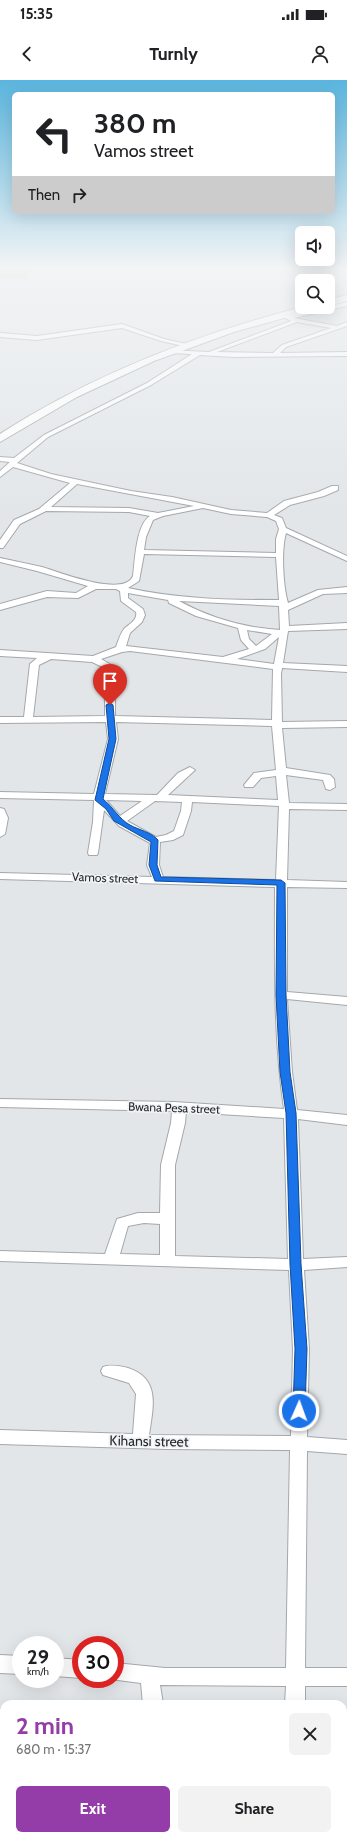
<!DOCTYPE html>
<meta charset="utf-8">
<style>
body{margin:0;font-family:Cabin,sans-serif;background:#f2f2f2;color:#202124;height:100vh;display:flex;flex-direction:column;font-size:15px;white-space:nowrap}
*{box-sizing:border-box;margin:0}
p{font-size:13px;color:#757577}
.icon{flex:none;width:22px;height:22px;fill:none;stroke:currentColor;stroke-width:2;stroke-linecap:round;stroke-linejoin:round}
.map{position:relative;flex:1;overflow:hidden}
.sheet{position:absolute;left:0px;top:1620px;width:347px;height:140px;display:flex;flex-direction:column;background:#fff;border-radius:12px 12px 0 0;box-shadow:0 4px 16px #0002}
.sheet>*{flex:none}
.hud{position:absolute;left:12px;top:12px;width:323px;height:122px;border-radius:6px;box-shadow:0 4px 16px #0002;background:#fff;color:#202124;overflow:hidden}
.fabs{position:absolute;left:295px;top:146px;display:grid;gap:8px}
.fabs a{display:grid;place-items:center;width:40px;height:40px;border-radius:6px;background:#fff;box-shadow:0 4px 16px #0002;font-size:20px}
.speed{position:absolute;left:12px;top:1556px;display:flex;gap:8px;font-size:20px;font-weight:700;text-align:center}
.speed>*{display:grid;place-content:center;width:52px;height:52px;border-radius:50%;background:#fff;box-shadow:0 4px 16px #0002;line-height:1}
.speed small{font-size:10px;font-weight:400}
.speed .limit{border:6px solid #d22;background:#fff;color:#111}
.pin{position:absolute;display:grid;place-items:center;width:34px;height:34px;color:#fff;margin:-41px -17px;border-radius:50% 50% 50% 0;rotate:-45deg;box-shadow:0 0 4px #0007}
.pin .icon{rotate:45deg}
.me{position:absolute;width:44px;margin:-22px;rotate:2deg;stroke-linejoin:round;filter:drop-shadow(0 0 3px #0008)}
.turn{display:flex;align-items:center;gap:14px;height:84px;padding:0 16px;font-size:18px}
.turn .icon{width:52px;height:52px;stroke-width:2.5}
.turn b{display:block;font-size:28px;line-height:34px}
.then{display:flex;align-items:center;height:38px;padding:0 16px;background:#0003;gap:8px;font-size:15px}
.round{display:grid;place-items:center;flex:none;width:42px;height:42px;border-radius:6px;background:#f2f2f2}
.head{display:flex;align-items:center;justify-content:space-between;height:68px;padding:0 16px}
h1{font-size:24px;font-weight:800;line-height:30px;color:#943da9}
.button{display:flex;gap:8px;margin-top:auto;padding:8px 16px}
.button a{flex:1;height:46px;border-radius:6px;background:#943da9;color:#fff;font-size:16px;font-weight:800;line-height:46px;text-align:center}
.button a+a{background:#f2f2f2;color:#202124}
.status{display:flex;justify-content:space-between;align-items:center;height:28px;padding:0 20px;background:#fff;direction:ltr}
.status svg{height:11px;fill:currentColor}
header{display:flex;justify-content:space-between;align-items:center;height:52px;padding:0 16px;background:#fff;font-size:18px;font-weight:800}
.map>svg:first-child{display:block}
</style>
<div class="status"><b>15:35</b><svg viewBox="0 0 49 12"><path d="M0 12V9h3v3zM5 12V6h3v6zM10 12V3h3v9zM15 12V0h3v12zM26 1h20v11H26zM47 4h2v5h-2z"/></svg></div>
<header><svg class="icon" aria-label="back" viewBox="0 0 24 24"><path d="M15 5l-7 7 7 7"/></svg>Turnly<svg class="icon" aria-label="person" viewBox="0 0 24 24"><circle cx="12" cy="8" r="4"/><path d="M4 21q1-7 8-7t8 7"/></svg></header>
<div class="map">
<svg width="347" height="1760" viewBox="0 0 347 1760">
<rect width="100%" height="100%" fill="#e2e6e9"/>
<path fill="#97c683" d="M0,188H30L28,199H0Z"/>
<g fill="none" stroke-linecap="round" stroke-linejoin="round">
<g stroke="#a4a8ab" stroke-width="2">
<g id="minor">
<path d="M347,222V226L294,238L337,246L347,242V246L286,267L280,273L347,272V276L234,277L200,275L151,305L48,357L17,383L51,394L131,411L172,417L231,430L267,433L284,421L318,412L332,406H338V410L324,416L290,425L274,435L282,438L286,448L347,476V481L286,453C281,470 283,506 288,523L318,510L347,507V513L323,514L288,530L289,546L347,543V549L288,551L283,583L347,586V592L282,588L281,594L282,642L347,641V647L282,648L286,688L330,695L334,699L335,707L330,710L326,709L323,700L286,695L289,723L347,724V730L289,729L287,800L347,802V808L287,807V912L347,917V925L287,919L292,992L297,1030L347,1035V1045L298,1039L303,1179L347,1177V1187L304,1190L309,1269L307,1357L347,1360V1374L307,1371L305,1588H347V1606H305V1624H285L286,1606L160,1605L163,1624H143L141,1603L110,1599H115V1583L165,1588H286L290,1370L167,1369L0,1364V1350L133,1354L136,1314L129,1303L103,1295L101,1291L103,1287C111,1284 120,1286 128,1288C161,1299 153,1327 149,1355L291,1356L293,1269L289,1190L0,1181V1171L105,1174L117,1139L138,1133H160L161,1085L171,1043L172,1031L0,1027V1019L174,1022L284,1029C273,955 275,881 275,807L0,799V793L152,797L147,785L150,763L119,746L104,730L98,773L97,775H89L88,773L93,742L94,720L0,718V712L94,714L108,659L106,642L0,643V637H24L30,584L37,578L0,576V570L93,576L116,567C118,562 120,554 124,549C129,544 138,540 136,532L121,521L120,511L116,509H96L78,518L47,517L0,530V524L47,511L76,513L88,506L37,491L0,482V478C14,481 29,484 42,487C59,492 124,518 133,496C135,481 136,444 150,436L129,432L46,431L20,444L3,468H0V460L14,440L39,429L70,403L13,387L0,397V391L10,382L0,381V377L14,378L44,355L147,303L192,274L170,273L167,271L168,270L209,272L291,241L281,236V234L289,235ZM297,242L331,248L282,265L273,273L217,272ZM77,404L194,426L158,433L129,428L51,427ZM203,428L231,434L267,437L276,441L279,449L276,459V473L144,470L146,457L153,440L163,436ZM144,474L276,477L279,520C228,520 178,519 128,508L139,501ZM128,513L168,520L169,523L196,536L238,548L241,560L249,569L223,577L126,566L130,553L142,542L145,535L143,529L128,518ZM179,521L279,526L280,550C245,548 210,538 179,521ZM247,550L272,554L256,566L249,559ZM279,557L274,584L237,579L265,569ZM130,571L273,589L272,640L115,636V616L122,601L120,590L101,579L122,572ZM51,579L92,582L111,591L112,601L105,616V636L33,637L39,585ZM116,642L272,646L276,690L254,693L244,705L245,707H253L261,698L276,696L278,720L168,715L195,690L190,687L178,693L157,715L105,714L118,659ZM106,720L142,721L120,736ZM155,721L182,722L181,731L174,751L166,755L156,757L127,741ZM192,722L279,726L276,800L163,797L159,785L160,762L173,760L183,755L191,731ZM186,1032L284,1038L288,1179L175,1176V1085L185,1043ZM144,1143L160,1144V1175L120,1174L128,1146Z"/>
<path d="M122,244L164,259L191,265L188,267L161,261L122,248L37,260L0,257V253L37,256Z"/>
<path d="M0,728L4,729L8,738L5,754L0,757Z"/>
<path d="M0,1575L21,1576V1594L0,1593Z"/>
<path d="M55,1578L81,1580V1598L55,1596Z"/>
<rect x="164" y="1756" width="20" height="4"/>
<rect x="280" y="1756" width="20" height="4"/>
</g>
</g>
<g stroke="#a4a8ab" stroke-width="2">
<g id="trunk">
<path d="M347,215V221L328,226V220Z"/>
<path d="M302,227H318L316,229L234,252L154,281L77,317L0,362V354C94,294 195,255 302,227Z"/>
</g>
</g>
<use href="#minor" fill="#fff" fill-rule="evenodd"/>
<use href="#trunk" fill="#fff" fill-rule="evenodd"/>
</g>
<linearGradient id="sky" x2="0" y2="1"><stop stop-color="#5ab5de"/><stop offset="0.43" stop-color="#f2f4f5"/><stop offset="1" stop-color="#f2f4f5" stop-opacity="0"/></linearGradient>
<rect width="347" height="435" fill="url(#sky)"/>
<path fill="#1a73e8" stroke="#114b97" d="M110,623L113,625L116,659L103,719C113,727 119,739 130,745C139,750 151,752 158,760L157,785L161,797L281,800L285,803L286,915L290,992L296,1033L301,1184L307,1269L305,1331L303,1335L299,1336L294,1335L293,1331L295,1269L290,1184L286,1033L280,992L276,915L277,805L155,801L149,785L151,762L114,741L106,729L95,720L109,659L106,625Z"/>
<g text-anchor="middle" stroke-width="3.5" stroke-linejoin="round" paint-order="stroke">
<g font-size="12" fill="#28292a" stroke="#eff3f7">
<text transform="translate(105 798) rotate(2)" y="4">Vamos street</text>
<text transform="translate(174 1028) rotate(2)" y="4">Bwana Pesa street</text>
</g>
<g font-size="14" fill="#28292a" stroke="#eff3f7">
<text transform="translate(149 1361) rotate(1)" y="5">Kihansi street</text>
</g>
</g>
</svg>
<div class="fabs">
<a><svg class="icon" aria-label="sound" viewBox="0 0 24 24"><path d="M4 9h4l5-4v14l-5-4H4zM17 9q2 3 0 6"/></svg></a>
<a><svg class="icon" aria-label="search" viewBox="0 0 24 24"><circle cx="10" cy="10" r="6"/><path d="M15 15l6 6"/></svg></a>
</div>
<div class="speed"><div>29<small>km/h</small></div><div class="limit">30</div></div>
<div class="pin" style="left:110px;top:625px;background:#d93025"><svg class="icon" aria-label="arrive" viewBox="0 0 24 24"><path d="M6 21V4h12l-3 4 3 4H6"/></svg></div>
<svg class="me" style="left:299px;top:1331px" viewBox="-20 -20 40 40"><circle r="17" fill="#1a73e8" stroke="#fff" stroke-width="3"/><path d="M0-11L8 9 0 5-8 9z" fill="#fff"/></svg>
<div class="hud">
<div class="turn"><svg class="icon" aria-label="left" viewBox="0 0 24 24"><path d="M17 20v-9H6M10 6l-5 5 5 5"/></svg><div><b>380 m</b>Vamos street</div></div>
<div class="then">Then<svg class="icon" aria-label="right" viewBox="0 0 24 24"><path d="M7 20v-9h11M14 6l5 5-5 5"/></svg></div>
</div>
<section class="sheet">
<div class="head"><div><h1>2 min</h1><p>680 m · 15:37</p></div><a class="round"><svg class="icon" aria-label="close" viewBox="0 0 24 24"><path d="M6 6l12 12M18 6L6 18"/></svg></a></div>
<div class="button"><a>Exit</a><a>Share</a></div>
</section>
</div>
